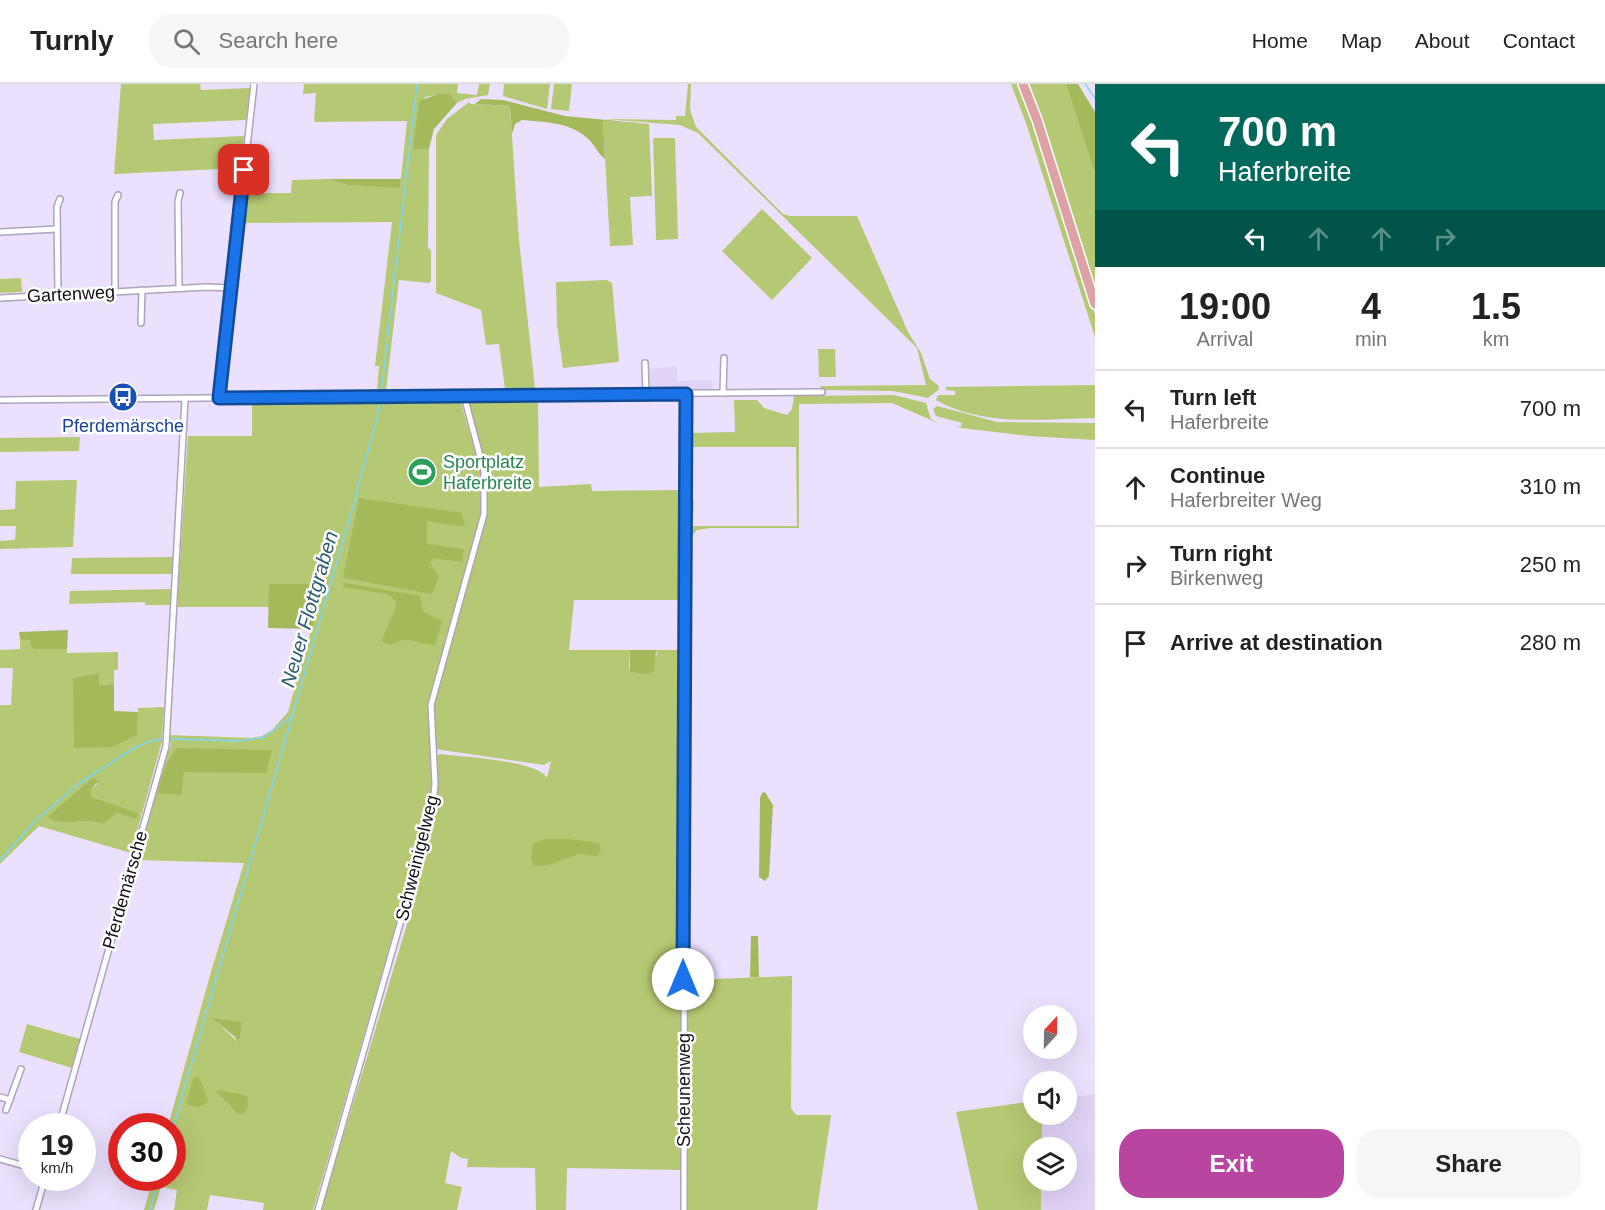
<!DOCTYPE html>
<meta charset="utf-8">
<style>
body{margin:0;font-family:Arial,sans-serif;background:#f6f6f6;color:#222;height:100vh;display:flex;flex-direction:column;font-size:22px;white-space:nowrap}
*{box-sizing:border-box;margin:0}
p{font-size:20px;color:#767676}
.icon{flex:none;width:33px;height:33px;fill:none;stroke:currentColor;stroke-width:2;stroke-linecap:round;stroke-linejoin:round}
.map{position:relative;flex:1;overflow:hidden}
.details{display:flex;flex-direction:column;background:#fff;width:510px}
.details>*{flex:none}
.guide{background:#00695c;color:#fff;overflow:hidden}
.needle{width:39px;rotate:22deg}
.fabs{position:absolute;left:1023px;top:921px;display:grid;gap:12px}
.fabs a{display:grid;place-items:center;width:54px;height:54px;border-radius:50%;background:#fff;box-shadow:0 6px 24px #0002;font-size:30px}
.speed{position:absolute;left:18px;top:1029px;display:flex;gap:12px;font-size:30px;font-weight:700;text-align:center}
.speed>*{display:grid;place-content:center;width:78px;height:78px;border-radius:50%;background:#fff;box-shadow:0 6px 24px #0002;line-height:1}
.speed small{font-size:15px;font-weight:400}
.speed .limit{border:9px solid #d22;background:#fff;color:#111}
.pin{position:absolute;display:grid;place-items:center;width:51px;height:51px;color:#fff;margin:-26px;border-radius:12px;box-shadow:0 3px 9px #0006}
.me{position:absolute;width:66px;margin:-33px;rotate:0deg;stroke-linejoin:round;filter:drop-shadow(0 0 4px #0008)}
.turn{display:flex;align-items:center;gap:21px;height:126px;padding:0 24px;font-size:27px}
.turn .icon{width:78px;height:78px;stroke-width:2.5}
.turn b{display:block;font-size:42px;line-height:51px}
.lanes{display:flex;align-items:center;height:57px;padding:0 24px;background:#0003;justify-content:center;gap:30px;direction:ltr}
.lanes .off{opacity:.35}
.eta{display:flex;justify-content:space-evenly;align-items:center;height:102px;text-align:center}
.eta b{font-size:36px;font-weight:700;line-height:42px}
.button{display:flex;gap:12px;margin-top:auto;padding:12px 24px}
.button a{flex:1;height:69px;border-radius:24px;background:#b8459f;color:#fff;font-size:24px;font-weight:700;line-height:69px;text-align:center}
.button a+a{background:#f6f6f6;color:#222}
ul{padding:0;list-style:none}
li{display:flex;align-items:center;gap:18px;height:78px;padding:0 24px;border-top:2px solid #e0e0e0}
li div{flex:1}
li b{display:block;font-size:22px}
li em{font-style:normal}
header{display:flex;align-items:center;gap:36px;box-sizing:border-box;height:84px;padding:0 30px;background:#fff;border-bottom:2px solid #e0e0e0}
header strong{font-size:28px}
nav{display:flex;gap:33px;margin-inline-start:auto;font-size:21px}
.search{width:420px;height:54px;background:#f6f6f6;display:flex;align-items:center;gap:15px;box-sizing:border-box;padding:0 21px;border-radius:24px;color:#767676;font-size:22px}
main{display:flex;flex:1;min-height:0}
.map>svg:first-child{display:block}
</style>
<header>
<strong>Turnly</strong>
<div class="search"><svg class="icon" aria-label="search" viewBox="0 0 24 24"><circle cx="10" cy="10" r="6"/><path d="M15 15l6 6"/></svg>Search here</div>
<nav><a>Home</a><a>Map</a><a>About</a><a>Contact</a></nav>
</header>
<main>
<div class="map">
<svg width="1095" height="1126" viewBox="0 0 1095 1126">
<rect width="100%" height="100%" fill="#ebe0fd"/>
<g fill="#e1d3f7">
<path d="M677,282L678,297L712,296V306L650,307L648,285Z"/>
<path d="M1095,1010V1126H1041V1097L1066,1096V1064L1042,1063V1031L1066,1030L1067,1014Z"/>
</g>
<g fill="#b5c873" fill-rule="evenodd">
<path d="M121,0H200L201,6L250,4L246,36L153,40L154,56L244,52L240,84L114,90Z"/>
<path d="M304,0H458L457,9L477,11L479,0H490L488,11L465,15L457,19L448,9L425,13L414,65H429L428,164L431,166V197L429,199L399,196L386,306L377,307L379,282H375L392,138L241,139L245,109H291L292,96L328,95L347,101L400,103L407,37L314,38L316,9L303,10Z"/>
<path d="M504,0H550L547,25L503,12Z"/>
<path d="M554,0H572L569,27L551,25Z"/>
<path d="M688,0H691L690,25L696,43L783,130L790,132H857L908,248L921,269L930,295L939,302L938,306L928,314L893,307L821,306L820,302L926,301L917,264L698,49L680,41L604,35L676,36V32H685Z"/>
<path d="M1011,0H1019L1035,41L1095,231V253L1026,39Z"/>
<path d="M1026,0H1066L1095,90V208Z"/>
<path d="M469,18L471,20L510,22L519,156L535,304L505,305L499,260L486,261L481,226L436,209V51L447,35Z"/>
<path d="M603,37L649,40L652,112L630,113L633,161L610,162Z"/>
<path d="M653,54H675L678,155L656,156Z"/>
<path d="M762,125L812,174L772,216L722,167Z"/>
<path d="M21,194L22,208L0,209V195Z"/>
<path d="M607,196L612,199L619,276L618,278L563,284L557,241L556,198Z"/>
<path d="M818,265H835L836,293H819Z"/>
<path d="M1095,301V334C1044,335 982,343 936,316L938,311H955V307L946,306V303Z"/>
<path d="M894,311L926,319L931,335L940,340L892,319L799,320V444H711L697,446L691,453L689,896L792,892L791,1024L796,1031H831L817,1126H687V748L690,702L687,671L688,461L691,447L689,445L693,442H797L796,363H691V416L694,417L693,438L689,437V349L735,348L734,316H757L764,324L787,331L792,325L794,312Z"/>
<path d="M472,314H509L513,315V319H538L539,403L591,400L592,407L681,406L682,401H684V497L679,501H683L684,559L681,560V516H574L569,566H630L629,585L657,571L656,566H681L683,563L684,666L681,667V677L684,679L681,1086L567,1084L566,1126H536L535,1084L467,1083L468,1075L461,1074L451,1067L445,1099L462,1103L457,1126H321L411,827L436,721V672L440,670C461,673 538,676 547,694L551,677L544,681L435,665L432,628L485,436L486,408L467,320Z"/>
<path d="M370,315L372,319H376L377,316H385L384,319H461L482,392V434L430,618L433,704L428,731L313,1126H263L264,1119L210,1111L207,1126H174L177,1106L161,1103L154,1126H144L153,1094H172V1042H168L211,888L244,779L136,776L163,680L171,661L169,651L251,654L262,652L272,646L288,628L324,501L270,500L269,523H177L188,352H252V321L241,320L243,316ZM212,933L242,938L239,959Z"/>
<path d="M937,322L997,338L1095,339V356L1029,352L961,344L954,341L961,343L962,339L936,332L933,325Z"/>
<path d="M80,353L79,367L0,368V354Z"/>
<path d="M77,396L73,463L0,465V457L15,456L16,442H0V426L15,425L16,397Z"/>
<path d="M174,473L173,490H71L72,474Z"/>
<path d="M172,505L171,521H145V518L69,520L70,507Z"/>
<path d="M24,554L32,559L33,565H67V569L118,568V586H114V600L100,601L99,589L73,594L137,651L138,624L164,623L162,657L131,769L39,742L0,780V621H11L13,584H0V566L20,565V555ZM93,693L97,700L91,706L90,713L135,735L117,729L103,740C82,733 70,743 47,733Z"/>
<path d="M27,940L80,955L72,984L19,968Z"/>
<path d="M1033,1017L1034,1030L1042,1031V1063L1034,1064V1096L1041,1097V1126H978L956,1028Z"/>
</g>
<g fill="#a4b95a">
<path d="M1066,0H1078L1095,28V90Z"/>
<path d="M449,9L457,19L434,45L429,65H413L419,17L438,10Z"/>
<path d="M481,15L503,16L565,32L649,40L603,37L605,75C597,69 594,59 586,53C568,38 545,38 522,36L515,40L512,50L510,22L475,20Z"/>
<path d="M328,95H401L400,104L347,101Z"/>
<path d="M359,414L462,429L465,443L427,437V460L464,465L462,478L433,474L430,479L439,492L432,510L343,494Z"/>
<path d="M345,499L420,512L423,528L442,537L435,561C425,561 415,556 405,556C394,556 392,565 382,557C385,542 396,533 396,517L387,510L343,503Z"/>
<path d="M269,500H324L312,545L268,544Z"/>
<path d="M68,546L67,565H33L29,556L20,555L19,548Z"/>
<path d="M630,566H656L654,587L648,590L630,588Z"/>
<path d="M99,589L100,601L114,600V627L138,628L137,651L113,663L74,664L73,594Z"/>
<path d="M177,664L272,666L266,689L184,688L181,711L157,709L167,678Z"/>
<path d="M93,693L98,697L91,706V713L138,729V732L135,735L117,729L103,740C84,733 65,744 47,733Z"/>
<path d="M765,708L773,721L769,792L765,797L759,793L760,714L762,709Z"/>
<path d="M545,755H568L599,759L601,766L597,772L578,770L549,781L534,782L531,774L533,760Z"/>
<path d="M751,852H758L759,893H750Z"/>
<path d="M211,933L242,938L239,960L235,953Z"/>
<path d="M198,993C202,998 206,1011 208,1018L199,1023L186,1020L193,995Z"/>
<path d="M220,1006L247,1012L248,1022L244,1030L236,1029C231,1019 223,1016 216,1008Z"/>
</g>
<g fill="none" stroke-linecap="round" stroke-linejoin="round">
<g stroke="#7ed6fb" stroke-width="1.5">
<path d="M1085,0L1095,14"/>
<path d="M381,311L417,0"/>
<path d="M172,655L240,657L264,653L291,633"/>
<path d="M0,776L35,737L78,700L134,664L150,657L162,655"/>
<path d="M172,1047L356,412C362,379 377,348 380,315"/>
<path d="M150,1126L159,1094"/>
</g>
<g stroke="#aea3be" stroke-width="8">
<g id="street">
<path d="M0,148L57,145"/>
<path d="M179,204L178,117L180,109"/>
<path d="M115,207V118L118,111"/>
<path d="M58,210L57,123L60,115"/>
<path d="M0,214L207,203L231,204"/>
<path d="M141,239L142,206"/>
<path d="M645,279L646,310"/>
<path d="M723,309L724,274"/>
<path d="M219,314L254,0"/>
<path d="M0,316L822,308"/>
<path d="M0,1013L10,1016"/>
<path d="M6,1026L21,985"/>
<path d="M59,1042L166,662L185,315"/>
<path d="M0,1075L32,1084"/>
<path d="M36,1126L45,1094"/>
<path d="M318,1126L432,728L435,700L431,621L484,430V387L464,312"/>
<path d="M684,1126L685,310"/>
</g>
</g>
<g stroke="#fff" stroke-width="12">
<path id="primary" d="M1023,0L1037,36L1095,220"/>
</g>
<use href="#street" stroke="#fff" stroke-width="5"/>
<use href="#primary" stroke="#dda2a6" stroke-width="9"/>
</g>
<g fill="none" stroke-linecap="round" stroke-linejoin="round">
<g stroke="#114b97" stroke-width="15">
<path id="route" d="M244,86L219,314L686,310L683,895"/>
</g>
<use href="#route" stroke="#1a73e8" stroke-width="10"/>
</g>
<defs>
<g id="bus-disc" transform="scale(1.5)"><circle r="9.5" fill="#1a4fb4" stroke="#fff"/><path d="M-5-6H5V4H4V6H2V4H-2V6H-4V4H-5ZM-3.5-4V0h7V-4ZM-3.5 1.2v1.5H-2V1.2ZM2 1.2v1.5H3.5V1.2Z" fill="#fff"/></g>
<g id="stadium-disc" transform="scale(1.5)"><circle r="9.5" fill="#2e9e5b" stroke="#fff"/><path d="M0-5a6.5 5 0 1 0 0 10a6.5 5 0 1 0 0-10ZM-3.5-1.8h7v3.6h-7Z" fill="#fff"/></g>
</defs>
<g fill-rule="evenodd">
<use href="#bus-disc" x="123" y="313"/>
<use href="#stadium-disc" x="422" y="388"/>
</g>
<g text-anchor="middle" stroke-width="5" stroke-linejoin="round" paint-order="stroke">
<g font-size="18" fill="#130e18" stroke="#fff">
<text transform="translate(71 210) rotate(-3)" y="6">Gartenweg</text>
<text transform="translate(417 774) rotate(-76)" y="6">Schweinigelweg</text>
<text transform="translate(125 806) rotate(-74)" y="6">Pferdemärsche</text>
<text transform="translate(684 1006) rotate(-90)" y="6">Scheunenweg</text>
</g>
<g font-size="18" fill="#164399" stroke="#fff">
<text x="123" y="348">Pferdemärsche</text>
</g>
<g font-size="18" fill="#27864d" stroke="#fff" text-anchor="start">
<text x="443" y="384">Sportplatz<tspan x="443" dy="21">Haferbreite</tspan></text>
</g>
<g font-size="20" font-style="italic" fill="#2c5d70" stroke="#fff">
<text transform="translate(309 525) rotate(-74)" y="7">Neuer Flottgraben</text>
</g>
</g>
</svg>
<div class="fabs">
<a><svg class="needle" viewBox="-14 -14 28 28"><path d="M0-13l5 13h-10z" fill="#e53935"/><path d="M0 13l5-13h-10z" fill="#767676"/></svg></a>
<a><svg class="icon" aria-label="sound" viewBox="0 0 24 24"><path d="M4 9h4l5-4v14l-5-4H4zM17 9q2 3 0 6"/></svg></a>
<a><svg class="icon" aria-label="layers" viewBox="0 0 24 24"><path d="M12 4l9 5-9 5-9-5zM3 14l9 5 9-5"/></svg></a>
</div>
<div class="speed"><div>19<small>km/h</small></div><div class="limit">30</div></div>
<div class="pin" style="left:244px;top:86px;background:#d93025"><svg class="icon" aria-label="arrive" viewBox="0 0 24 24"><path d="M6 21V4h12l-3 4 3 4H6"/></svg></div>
<svg class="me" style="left:683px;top:895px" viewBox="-20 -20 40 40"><circle r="19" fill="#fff"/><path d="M0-13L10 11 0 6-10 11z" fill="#1a73e8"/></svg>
</div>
<section class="details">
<div class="guide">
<div class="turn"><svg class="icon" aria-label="left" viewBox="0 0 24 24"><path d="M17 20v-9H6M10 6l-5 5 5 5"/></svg><div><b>700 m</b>Haferbreite</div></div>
<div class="lanes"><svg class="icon" aria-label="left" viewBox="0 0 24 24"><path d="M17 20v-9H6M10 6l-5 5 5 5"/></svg><svg class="icon off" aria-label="ahead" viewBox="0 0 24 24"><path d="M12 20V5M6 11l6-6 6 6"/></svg><svg class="icon off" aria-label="ahead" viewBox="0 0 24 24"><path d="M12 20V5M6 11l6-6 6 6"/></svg><svg class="icon off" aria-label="right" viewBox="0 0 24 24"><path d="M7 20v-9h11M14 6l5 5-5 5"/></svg></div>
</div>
<div class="eta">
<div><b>19:00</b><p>Arrival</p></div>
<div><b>4</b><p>min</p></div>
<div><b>1.5</b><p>km</p></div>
</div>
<ul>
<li><svg class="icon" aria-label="left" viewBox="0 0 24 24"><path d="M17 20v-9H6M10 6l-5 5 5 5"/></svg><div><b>Turn left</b><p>Haferbreite</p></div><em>700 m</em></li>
<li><svg class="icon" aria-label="ahead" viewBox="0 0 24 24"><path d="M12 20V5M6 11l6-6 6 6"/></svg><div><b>Continue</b><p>Haferbreiter Weg</p></div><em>310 m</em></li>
<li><svg class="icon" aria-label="right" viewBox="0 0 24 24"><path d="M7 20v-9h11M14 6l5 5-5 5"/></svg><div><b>Turn right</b><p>Birkenweg</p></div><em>250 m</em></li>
<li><svg class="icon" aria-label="arrive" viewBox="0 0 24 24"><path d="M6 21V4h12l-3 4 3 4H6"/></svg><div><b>Arrive at destination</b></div><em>280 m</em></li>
</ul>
<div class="button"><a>Exit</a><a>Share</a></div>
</section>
</main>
